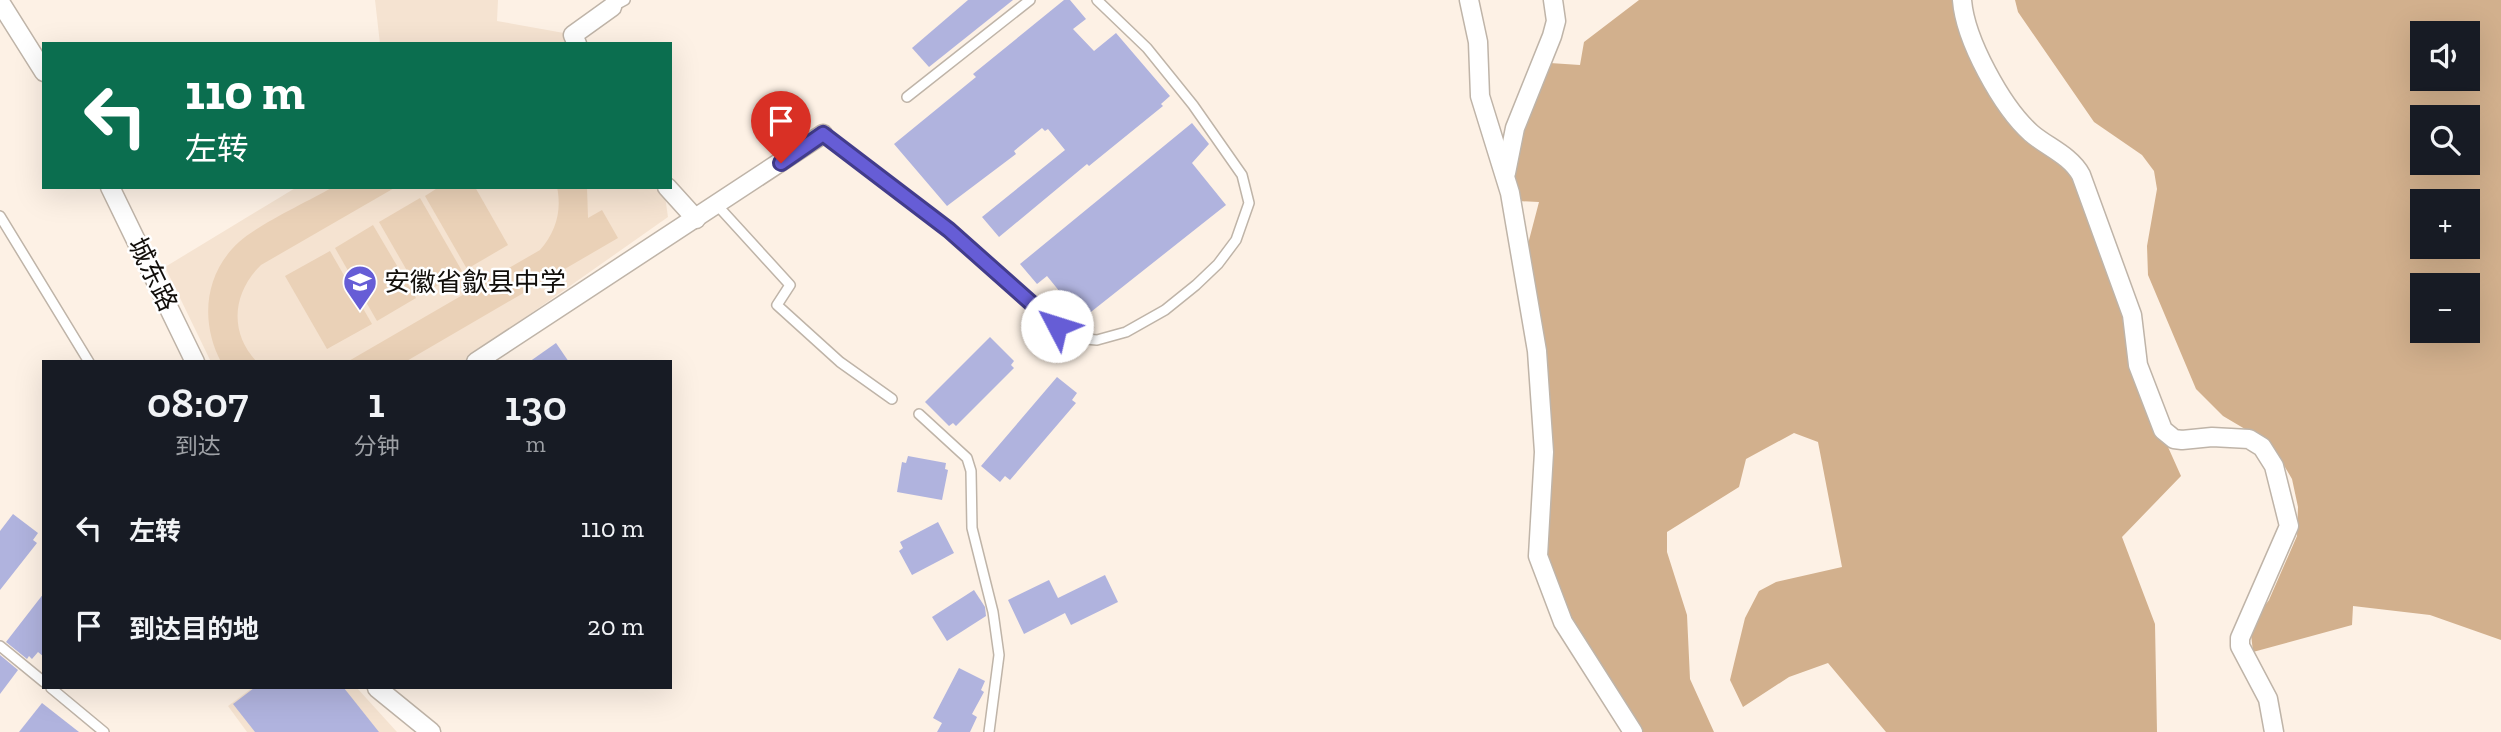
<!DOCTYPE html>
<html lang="zh">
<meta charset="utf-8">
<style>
body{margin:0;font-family:"Zilla Slab","Noto Sans SC",serif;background:#20242c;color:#f1f3f6;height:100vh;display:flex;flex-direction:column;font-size:26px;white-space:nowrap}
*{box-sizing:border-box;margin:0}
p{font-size:23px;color:#9ea1a6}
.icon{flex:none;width:38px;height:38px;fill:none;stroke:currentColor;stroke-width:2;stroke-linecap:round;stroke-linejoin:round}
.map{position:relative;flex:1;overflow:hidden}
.side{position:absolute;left:42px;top:360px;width:630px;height:329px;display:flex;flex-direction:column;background:#171b24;border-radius:0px;box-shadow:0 7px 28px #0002}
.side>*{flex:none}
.banner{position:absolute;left:42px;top:42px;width:630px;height:147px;border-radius:0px;box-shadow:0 7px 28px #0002;background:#0b6e4f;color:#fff;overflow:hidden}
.tools{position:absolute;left:2410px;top:21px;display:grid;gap:14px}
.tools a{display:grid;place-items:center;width:70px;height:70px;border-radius:0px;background:#171b24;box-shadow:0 7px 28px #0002;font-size:35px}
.pin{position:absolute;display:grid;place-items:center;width:60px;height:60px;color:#fff;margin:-72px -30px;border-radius:50% 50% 50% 0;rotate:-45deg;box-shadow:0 0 7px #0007}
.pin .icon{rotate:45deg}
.me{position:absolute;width:77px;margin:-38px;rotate:310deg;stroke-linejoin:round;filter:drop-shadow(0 0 5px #0008)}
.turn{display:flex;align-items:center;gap:24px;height:147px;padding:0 28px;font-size:32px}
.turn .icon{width:91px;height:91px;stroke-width:2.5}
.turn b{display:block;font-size:49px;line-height:60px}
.eta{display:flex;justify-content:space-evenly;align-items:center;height:119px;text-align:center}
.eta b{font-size:42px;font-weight:600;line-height:49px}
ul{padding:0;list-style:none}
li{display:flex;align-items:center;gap:21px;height:98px;padding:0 28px}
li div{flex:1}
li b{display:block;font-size:26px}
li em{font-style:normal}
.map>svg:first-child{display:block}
</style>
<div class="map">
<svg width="2501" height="732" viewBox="0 0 2501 732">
<rect width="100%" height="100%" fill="#fdf1e5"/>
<g fill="#f5e3d1">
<path d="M375,0H498L497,21L564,33L568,44H380Z"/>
<path d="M297,187H657L665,196L668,217L462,362H211L165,267Z"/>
<path d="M252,688H357L397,732H247L228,706Z"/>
</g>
<g fill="#ead1b7">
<path d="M333,187H396L261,265C232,293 229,333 257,362H221C200,322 204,274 239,242C259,224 307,202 333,187Z"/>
<path d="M439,187H475L508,245L467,269L425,196Z"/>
<path d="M557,187H587L588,218L602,210L618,238L405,362H347L540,250C556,232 562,211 557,187Z"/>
<path d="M420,198L462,271L421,295L379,222Z"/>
<path d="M373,225L416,298L377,321L335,248Z"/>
<path d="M330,251L372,324L327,349L285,276Z"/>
</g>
<g fill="#d2b08d" fill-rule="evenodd">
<path d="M1639,0H1956L1961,37L2003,117L2025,141L2061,164L2070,174L2126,313L2133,369L2181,476L2122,537L2155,624L2157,732H1886L1828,663L1789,677L1743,707L1730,680L1745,618L1759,591L1776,582L1842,567L1818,442L1794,433L1746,459L1739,487L1667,532V552L1687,615L1690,679L1714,732H1643L1573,625L1543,543L1528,244L1539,202L1518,201L1510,169L1550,63L1580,65L1584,42Z"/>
<path d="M2015,0H2501V640L2430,615L2353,606L2352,625L2253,652L2251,634L2257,616L2269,600L2297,536L2298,507L2292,479L2272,445L2223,416L2196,389L2148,275L2147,246L2157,189L2154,171L2142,155L2094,122L2018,12ZM2422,33H2468V79H2422ZM2422,117H2468V163H2422ZM2422,201H2468V247H2422ZM2422,285H2468V331H2422Z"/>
</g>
<g fill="#b0b3de">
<path d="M968,0H1013L929,67L912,48Z"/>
<path d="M1064,0H1070L1086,19L1073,29L1094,51L1116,33L1170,96L1161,104L1163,106L1089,166L1087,164L999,237L982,217L1065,150L1048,129L1045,131L1042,128L1014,151L1016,154L947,206L894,144L976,77L973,74Z"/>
<path d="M1192,123L1209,144L1192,163L1226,205L1082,319L1047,276L1037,284L1020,264Z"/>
<path d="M990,337L1014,361L1011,365L1014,368L956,426L953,423L949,426L925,402Z"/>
<path d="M556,343L569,362H529Z"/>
<path d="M1057,377L1077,393L1072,400L1076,403L1010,480L1005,476L1000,482L981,466Z"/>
<path d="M908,456L946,463L945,469L948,470L942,500L897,492L902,462L906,463Z"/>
<path d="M13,514L38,533L33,540L37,543L0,590V531Z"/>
<path d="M938,522L954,553L912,575L899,551L903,548L900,542Z"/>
<path d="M1105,575L1118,602L1071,625L1065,613L1024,634L1008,600L1049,580L1058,598Z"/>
<path d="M974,590L985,607L986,616L947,641L932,617Z"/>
<path d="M44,593V657L38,652L32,659L29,656L27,659L6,642Z"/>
<path d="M0,655L18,670L0,694Z"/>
<path d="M959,668L985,681L981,690L984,692L972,714L977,717L970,732H937L942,723L933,718Z"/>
<path d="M254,688H344L379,732H255L233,704Z"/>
<path d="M42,703L79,732H19Z"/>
</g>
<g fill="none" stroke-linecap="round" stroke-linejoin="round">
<g stroke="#bfb4a8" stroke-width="12">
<g id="lane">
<path d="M612,7L625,0"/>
<path d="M907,97L1030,0"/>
<path d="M823,134L949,230L1041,313L1073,338L1097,340L1126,332L1165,310L1196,285L1218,264L1236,240L1249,203L1242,175L1193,105L1147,48L1097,0"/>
<path d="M717,205L790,285L777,305L840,362L892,399"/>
<path d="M0,216L89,362"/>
<path d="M919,414L967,458L971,471L972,528L993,612L999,655L989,732"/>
<path d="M0,646L44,682"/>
<path d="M51,688L104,732"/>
</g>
</g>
<g stroke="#bfb4a8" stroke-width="21">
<g id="street">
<path d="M1469,0L1478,42L1480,96L1510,193L1537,351L1544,452L1538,556L1563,622L1633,732"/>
<path d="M1962,0C1965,40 2002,107 2031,133C2047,147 2070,155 2081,175L2132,315L2138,365L2163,430L2174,439L2182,440L2212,437L2249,439L2262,447L2274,466L2289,526L2240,638V646L2268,699L2274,732"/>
<path d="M0,2L44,72"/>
<path d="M577,44L573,35L612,7"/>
<path d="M1506,173L1515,128L1552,36L1556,21L1553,0"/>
<path d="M110,187L195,362"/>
<path d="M667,187L696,219"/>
<path d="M476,362L823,134"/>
<path d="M377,688L431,732"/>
</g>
</g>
<use href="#lane" stroke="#fff" stroke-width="9"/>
<use href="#street" stroke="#fff" stroke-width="18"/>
</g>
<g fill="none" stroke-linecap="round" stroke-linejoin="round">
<g stroke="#423c8b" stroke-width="18">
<path id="route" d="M781,163L823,134L949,230L1057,326"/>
</g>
<use href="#route" stroke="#665dd6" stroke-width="12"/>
</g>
<defs>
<g id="school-pin" transform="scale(1.75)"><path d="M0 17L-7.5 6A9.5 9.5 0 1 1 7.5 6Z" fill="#665dd6" stroke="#fff"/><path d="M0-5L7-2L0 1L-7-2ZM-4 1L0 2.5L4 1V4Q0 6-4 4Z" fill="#fff"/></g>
</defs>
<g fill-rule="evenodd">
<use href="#school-pin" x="360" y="282"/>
</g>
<g text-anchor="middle" stroke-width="5" stroke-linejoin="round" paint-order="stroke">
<g font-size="26" fill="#110e0a" stroke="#fff">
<text transform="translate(153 274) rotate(64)" y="9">城东路</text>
</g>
<g font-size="26" fill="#110e0a" stroke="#fff" text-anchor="start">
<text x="384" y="291">安徽省歙县中学</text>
</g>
</g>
</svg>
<div class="tools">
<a><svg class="icon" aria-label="sound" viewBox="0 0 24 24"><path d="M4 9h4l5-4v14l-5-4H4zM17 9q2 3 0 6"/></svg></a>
<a><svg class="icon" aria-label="search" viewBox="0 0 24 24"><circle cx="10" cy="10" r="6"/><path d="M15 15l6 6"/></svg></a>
<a>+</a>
<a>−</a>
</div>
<div class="pin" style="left:781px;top:163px;background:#d93025"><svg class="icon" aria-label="arrive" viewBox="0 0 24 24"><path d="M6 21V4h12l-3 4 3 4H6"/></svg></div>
<svg class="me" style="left:1057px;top:326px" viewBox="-20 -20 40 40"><circle r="19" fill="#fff"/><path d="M0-13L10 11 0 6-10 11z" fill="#665dd6"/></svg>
<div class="banner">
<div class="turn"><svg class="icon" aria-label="left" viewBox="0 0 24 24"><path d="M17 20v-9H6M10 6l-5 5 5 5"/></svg><div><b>110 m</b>左转</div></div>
</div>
<section class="side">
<div class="eta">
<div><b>08:07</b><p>到达</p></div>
<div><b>1</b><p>分钟</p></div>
<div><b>130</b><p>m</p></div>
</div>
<ul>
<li><svg class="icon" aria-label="left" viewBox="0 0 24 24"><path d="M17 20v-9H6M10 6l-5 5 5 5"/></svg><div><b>左转</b></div><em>110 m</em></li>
<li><svg class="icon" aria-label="arrive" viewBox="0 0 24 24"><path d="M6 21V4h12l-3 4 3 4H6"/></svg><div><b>到达目的地</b></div><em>20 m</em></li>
</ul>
</section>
</div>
